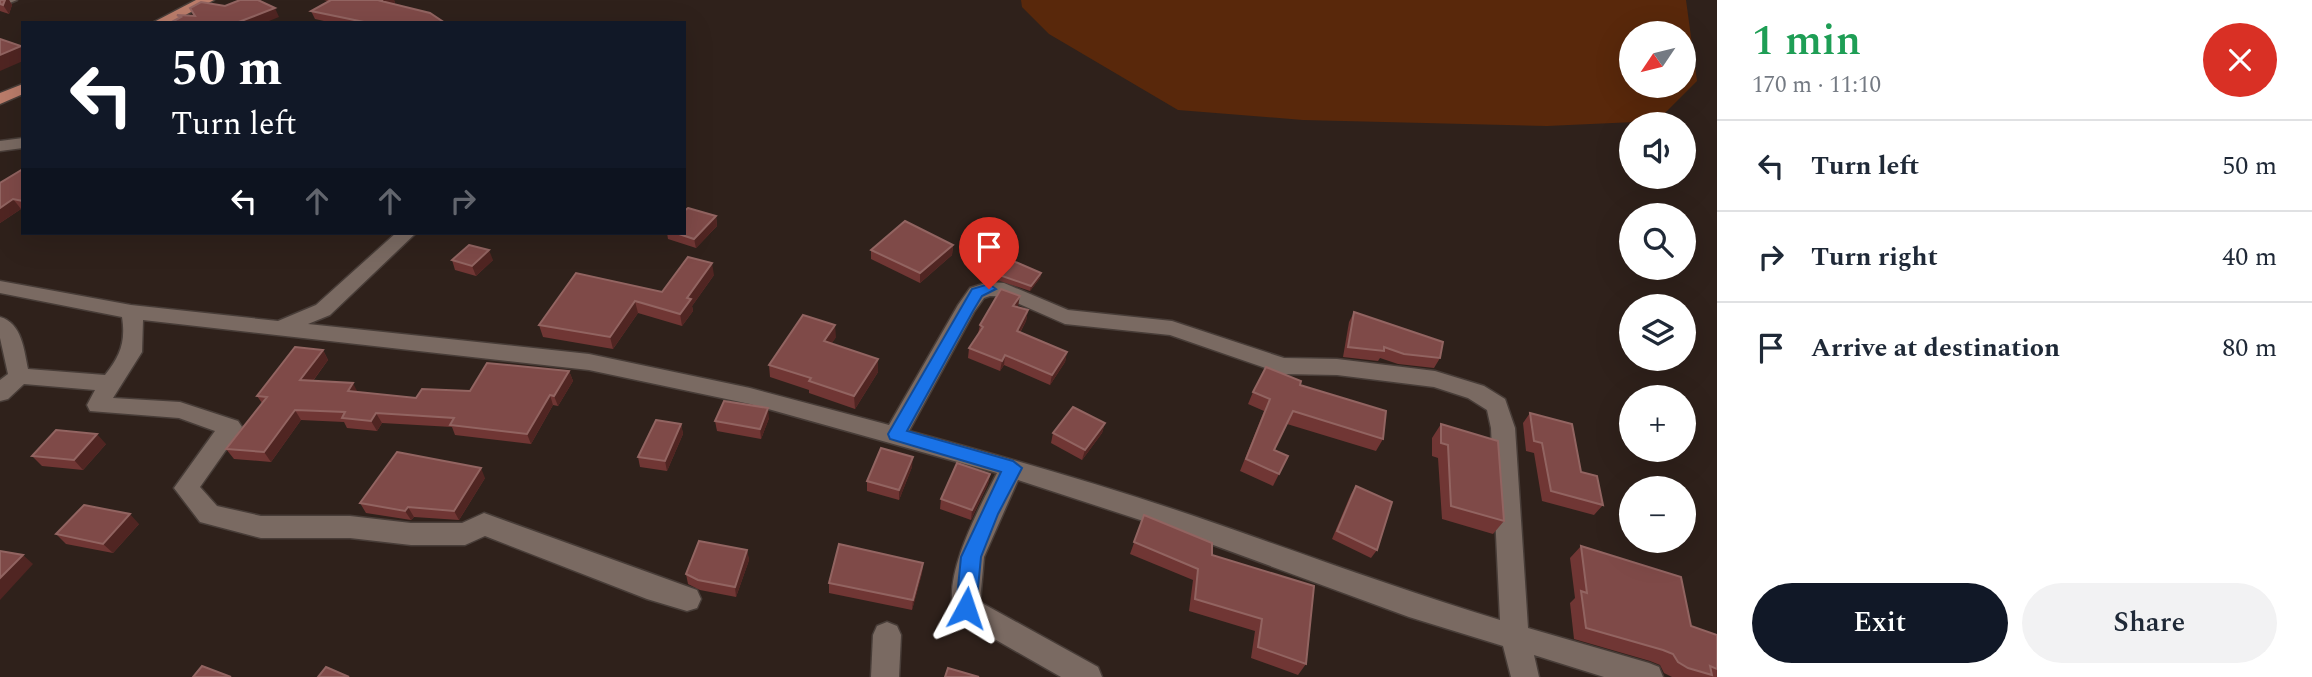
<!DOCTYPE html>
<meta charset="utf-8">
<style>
body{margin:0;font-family:Spectral,serif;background:#f2f2f3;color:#1f2937;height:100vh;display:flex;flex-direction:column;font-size:26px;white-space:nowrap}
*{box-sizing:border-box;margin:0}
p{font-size:23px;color:#747a83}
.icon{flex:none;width:38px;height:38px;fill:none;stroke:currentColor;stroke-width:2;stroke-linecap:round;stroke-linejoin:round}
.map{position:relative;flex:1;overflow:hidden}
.side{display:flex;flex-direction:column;background:#fff;width:595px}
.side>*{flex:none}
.hud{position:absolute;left:21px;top:21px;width:665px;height:214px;border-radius:0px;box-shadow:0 7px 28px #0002;background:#111827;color:#fff;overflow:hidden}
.needle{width:46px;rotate:235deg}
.fabs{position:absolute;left:1619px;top:21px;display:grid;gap:14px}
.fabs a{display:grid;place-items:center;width:77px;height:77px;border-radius:50%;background:#fff;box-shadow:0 7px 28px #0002;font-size:35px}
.pin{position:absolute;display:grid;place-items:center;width:60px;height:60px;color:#fff;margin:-72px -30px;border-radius:50% 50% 50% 0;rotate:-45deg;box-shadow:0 0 7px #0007}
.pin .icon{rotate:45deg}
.me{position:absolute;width:77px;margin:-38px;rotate:5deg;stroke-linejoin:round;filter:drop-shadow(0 0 5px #0008)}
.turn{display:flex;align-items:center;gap:24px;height:147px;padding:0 35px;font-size:32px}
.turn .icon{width:91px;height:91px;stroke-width:2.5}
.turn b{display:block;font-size:49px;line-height:60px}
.lanes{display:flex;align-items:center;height:66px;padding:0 35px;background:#0003;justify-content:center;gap:35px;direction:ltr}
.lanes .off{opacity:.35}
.round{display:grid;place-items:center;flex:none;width:74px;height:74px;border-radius:37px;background:#f2f2f3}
.headline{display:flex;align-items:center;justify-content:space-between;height:119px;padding:0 35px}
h1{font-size:42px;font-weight:600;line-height:52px;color:#1e9e55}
.action{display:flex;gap:14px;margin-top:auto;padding:14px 35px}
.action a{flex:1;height:80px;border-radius:42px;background:#111827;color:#fff;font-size:28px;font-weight:600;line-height:80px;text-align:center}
.action a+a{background:#f2f2f3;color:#1f2937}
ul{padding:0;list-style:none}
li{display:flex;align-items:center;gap:21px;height:91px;padding:0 35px;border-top:2px solid #e0e1e3}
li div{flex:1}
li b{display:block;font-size:26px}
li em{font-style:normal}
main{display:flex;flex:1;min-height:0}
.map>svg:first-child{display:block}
</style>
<main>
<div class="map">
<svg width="1717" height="677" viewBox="0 0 1717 677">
<rect width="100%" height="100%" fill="#2f211b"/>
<path fill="#59280b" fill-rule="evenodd" d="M1021,0H1686L1697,81L1657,121L1547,126L1303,120L1178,110L1049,34L1022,7ZM1631,33H1684V86H1631Z"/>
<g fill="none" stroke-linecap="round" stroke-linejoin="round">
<g stroke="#483d38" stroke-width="3">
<g id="minor">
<path d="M0,0H17L0,7Z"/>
<path d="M23,138V148L0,151V141Z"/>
<path d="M396,233H416L330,315L308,324L589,354L750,388L889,425L958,305L970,288L989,282L1004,283L1068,310L1172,321L1284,358L1337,359L1435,371L1484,386L1505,399L1515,428L1528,628L1649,663L1659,667L1663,677H1604L1534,655L1539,677H1511L1503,646L1409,617L1186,535L1018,480L984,557L980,602L1098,667L1102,677H1061L956,617C939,580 980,507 997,473L750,404L589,370L143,320L142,352L113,398L180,402L238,421L242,427L238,433L200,487L217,506L261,516H350L411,523H462L484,513L697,590L701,599L697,608L687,611L647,599L485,536L465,545H411L350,538H261L200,522L174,488L215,431L179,418L90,411L87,405L95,390L24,384L8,399L0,401V380L8,374L0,338V317C22,323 24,350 28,369L105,375C120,356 126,342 122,317L0,293V281L131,305L278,321L316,305ZM990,296H1001L1065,324L1170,335L1283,374L1337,375L1434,387L1468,398L1487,410L1491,428L1500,620C1397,589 1296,551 1194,516C1100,484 1005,457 909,431L974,312L984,298Z"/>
<path d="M887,622L897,626L901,635L899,677H871L873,635L877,626Z"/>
</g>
</g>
<g stroke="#483d38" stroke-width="3">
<g id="primary">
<path d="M196,0H214L170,23H152Z"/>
<path d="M23,84V94L0,104V93Z"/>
</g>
</g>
<use href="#minor" fill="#7a6a62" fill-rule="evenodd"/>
<use href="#primary" fill="#bb7d6b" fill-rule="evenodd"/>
</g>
<g fill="#703634">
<path d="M0,0H9L12,5L9,14L0,11Z"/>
<path d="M324,0H394L395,3L393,4L445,23H333L315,19L311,11L328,1Z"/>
<path d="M23,169V209H21L0,223V183Z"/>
<path d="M716,216L717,226L696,248L668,239L667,233H684Z"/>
<path d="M953,245L952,255L920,283L871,259V250Z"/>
<path d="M452,260H493L476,276L455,270Z"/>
<path d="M982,269L1041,273L1040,278L1030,291L982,275Z"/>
<path d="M714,275L692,306L693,311L682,326L638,313L613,349L543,337L539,325L662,292Z"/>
<path d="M1018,306V307L1028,310L1026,321L1020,333L1067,352L1065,362L1050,385L1004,365L1000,371L968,358L969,348L978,334L980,325Z"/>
<path d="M1354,312L1440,358L1434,368L1398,364L1380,358L1378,361L1343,357L1349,322Z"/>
<path d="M836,337L831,344L878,372L855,409L809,393V390L770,377L769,365Z"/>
<path d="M323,350L328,360L313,381L358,392L416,398L470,391L569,371L573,381L558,406L553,405L531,444L455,435L452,427L382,423L377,431L347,428L344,422L301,420L271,462L234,459L226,449L262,403L257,396Z"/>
<path d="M1300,385L1383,439L1376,451L1287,424L1274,450L1288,456L1273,486L1240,471L1264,411L1248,404L1253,392Z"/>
<path d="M1530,413L1581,472L1603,505L1594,515L1542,501L1534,453L1526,451L1523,423Z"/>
<path d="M769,418L761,439L717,431L715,421Z"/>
<path d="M1105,423L1102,433L1082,460L1051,443L1053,433Z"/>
<path d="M681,424L683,434L667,471L640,467L638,457Z"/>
<path d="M1441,424L1504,521L1493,534L1442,519L1438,458L1432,456V438Z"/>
<path d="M106,444L83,470L42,466L32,456Z"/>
<path d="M912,467L899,500L867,491V481Z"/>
<path d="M990,474L988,484L971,520L940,509L941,499Z"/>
<path d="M485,478L459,520L414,517L411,520L366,513L360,503Z"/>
<path d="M1356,486L1377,550L1371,558L1332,539L1351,494Z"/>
<path d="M1144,515L1212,555L1306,664L1298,675L1251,658L1255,631L1189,611L1193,580L1130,554Z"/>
<path d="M139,524L113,553L66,544L56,534Z"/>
<path d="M1581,546L1691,626L1717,635V677H1672L1664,673L1660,665L1650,661L1574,639L1570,603L1575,598L1570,558Z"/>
<path d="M747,550L749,560L736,597L700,590L688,584L686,574Z"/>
<path d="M923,563L922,573L912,610L829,593V583Z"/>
</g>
<g fill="#502522">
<path d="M5,0H9L12,5L9,14L3,5Z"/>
<path d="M383,0H394L395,3L384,9L381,1Z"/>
<path d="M275,8L279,17L264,23H236Z"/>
<path d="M21,46L23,49V61L0,71V55Z"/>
<path d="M13,199L21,209L0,223V208Z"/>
<path d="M716,216L717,226L696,248L694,239Z"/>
<path d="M953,245L952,255L920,283V273Z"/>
<path d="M489,250L493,260L476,276L472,266Z"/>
<path d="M712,263L714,275L692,306L693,311L682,326L680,314L687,298Z"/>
<path d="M1041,273L1040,278L1030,291L1031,286Z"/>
<path d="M1020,296L1018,306L1011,316L1013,306Z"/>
<path d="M635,301L638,313L613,349L610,337Z"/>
<path d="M1028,310L1026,321L1015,341L1017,331Z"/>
<path d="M835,325L836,337L825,354L824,341Z"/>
<path d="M323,350L328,360L306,390L300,380Z"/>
<path d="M1067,352L1065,362L1050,385L1052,375Z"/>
<path d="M1005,355L1004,365L1000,371L1002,361Z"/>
<path d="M878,359V372L855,409L854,396Z"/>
<path d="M569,371L573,381L558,406L554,396Z"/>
<path d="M353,383L358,393L348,391Z"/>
<path d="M550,395L553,405L531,444L527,434Z"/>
<path d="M768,408L769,418L761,439L760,429Z"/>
<path d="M295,410L301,420L271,462L264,452Z"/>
<path d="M376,413L382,423L377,431L371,421Z"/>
<path d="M1105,423L1102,433L1082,460L1085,450Z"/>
<path d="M681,424L683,434L667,471L665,461Z"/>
<path d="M97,434L106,444L83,470L74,460Z"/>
<path d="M913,457L912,467L899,500V490Z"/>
<path d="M481,468L485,478L459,520L454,511Z"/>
<path d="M990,474L988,484L971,520L972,510Z"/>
<path d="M408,507L414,517L411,520L405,511Z"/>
<path d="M130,514L139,524L113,553L103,544Z"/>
<path d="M747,550L749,560L736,597L735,587Z"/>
<path d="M23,555L33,564L0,600V578Z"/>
<path d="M923,563L922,573L912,610L913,600Z"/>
</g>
<g fill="#7f4a48" stroke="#926461" stroke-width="2">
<path d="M0,0H5L3,5L0,4Z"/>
<path d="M240,0H258L275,8L236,23H170L181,17L177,15L195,16L190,8L201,2L225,6Z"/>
<path d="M331,0H383L381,1L430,13L445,23H369L311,11Z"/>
<path d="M0,39L21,46L0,55Z"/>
<path d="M23,169V201L13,199L0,208V183Z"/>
<path d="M688,208L716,216L694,239L676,233H684V211Z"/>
<path d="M905,221L953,245L920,273L871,250Z"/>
<path d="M469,245L489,250L472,266L452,260Z"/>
<path d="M997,254L1041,273L1031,286L982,269Z"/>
<path d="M688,257L712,263L687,298L691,299L680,314L635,301L610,337L539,325L576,273L662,292Z"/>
<path d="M1001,289L1020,296L1013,306L1028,310L1017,331L1067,352L1052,375L1005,355L1002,361L969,348L983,327L980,325Z"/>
<path d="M1354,312L1443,342L1440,358L1404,354L1384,347V351L1348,347Z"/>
<path d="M803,315L835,325L824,341L878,359L854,396L809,381L811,378L769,365Z"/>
<path d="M295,347L323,350L300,380L353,383L348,391L416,398L422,389L470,391L487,363L569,371L554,396L550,395L527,434L450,425L454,418L376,413L371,421L342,418L345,412L295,410L264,452L226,449L267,397L257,396Z"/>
<path d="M1266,367L1301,381L1300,385L1386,411L1383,439L1293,411L1274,450L1288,456L1279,474L1246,459L1270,399L1253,392Z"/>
<path d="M724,401L768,408L760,429L715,421Z"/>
<path d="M1073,407L1105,423L1085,450L1053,433Z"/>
<path d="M1530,413L1572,424L1581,472L1597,476L1603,505L1551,491L1542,443L1534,441Z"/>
<path d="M656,420L681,424L665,461L638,457Z"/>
<path d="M1441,424L1498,441L1504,521L1451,506L1448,445L1441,443Z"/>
<path d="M56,430L97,434L74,460L32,456Z"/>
<path d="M881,448L913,457L899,490L867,481Z"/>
<path d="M397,452L481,468L454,511L408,507L405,511L360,503Z"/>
<path d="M957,463L990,474L972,510L941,499Z"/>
<path d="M1356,486L1392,502L1377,550L1337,531Z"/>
<path d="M84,505L130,514L103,544L56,534Z"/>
<path d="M1144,515L1212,543V555L1314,586L1306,664L1258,647L1262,619L1195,599L1198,569L1134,542Z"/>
<path d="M699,541L747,550L735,587L698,580L686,574Z"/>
<path d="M839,544L923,563L913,600L829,583Z"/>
<path d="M1581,546L1681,577L1691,626L1717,635V669L1710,666L1712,675L1688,668L1678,662L1673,654L1663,650L1586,628L1581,591L1587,593Z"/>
<path d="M0,551L23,555L0,578Z"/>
<path d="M202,666L231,677H193Z"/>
<path d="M326,667L349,677H318Z"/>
<path d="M948,668L979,677H945Z"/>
</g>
<path fill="#1a73e8" stroke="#114b97" stroke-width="2" d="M989,284L996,289L982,296L973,311L907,431L1013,461L1022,468L998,514L981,557L976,608L973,614L966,617L959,614L956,608L961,557L1001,472L890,439L888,434L972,289Z"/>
</svg>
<div class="fabs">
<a><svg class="needle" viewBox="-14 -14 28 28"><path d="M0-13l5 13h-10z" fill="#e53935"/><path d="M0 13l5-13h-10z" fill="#747a83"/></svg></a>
<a><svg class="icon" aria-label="sound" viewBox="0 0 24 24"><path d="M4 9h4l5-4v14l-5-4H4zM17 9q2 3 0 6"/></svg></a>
<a><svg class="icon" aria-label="search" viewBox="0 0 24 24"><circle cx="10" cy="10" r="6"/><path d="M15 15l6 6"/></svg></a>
<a><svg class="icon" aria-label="layers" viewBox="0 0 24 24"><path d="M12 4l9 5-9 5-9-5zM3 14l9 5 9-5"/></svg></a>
<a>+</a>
<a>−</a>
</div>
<div class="pin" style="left:989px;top:289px;background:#d93025"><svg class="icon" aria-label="arrive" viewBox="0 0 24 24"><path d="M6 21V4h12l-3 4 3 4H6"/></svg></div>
<svg class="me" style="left:966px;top:608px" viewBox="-20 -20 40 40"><path d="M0-17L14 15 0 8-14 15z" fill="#1a73e8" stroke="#fff" stroke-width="4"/></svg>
<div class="hud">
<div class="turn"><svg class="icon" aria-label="left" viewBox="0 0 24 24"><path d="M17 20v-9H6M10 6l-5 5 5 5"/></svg><div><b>50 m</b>Turn left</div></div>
<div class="lanes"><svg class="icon" aria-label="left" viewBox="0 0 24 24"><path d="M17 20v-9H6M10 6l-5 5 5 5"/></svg><svg class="icon off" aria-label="ahead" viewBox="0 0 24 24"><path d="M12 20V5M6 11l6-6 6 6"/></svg><svg class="icon off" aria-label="ahead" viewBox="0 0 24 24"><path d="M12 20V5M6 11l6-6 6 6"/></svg><svg class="icon off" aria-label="right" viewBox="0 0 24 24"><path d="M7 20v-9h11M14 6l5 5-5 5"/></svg></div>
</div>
</div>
<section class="side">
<div class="headline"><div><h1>1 min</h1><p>170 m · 11:10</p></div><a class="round" style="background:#d93025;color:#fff"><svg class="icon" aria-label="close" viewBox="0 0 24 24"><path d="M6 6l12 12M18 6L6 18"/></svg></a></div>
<ul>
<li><svg class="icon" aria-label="left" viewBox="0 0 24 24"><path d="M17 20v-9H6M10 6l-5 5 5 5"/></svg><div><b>Turn left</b></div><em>50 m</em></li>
<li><svg class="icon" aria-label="right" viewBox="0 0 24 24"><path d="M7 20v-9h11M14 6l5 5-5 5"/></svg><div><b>Turn right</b></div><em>40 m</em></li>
<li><svg class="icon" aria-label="arrive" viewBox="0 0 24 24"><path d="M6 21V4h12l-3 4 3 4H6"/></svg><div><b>Arrive at destination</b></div><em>80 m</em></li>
</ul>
<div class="action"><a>Exit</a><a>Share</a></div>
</section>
</main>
